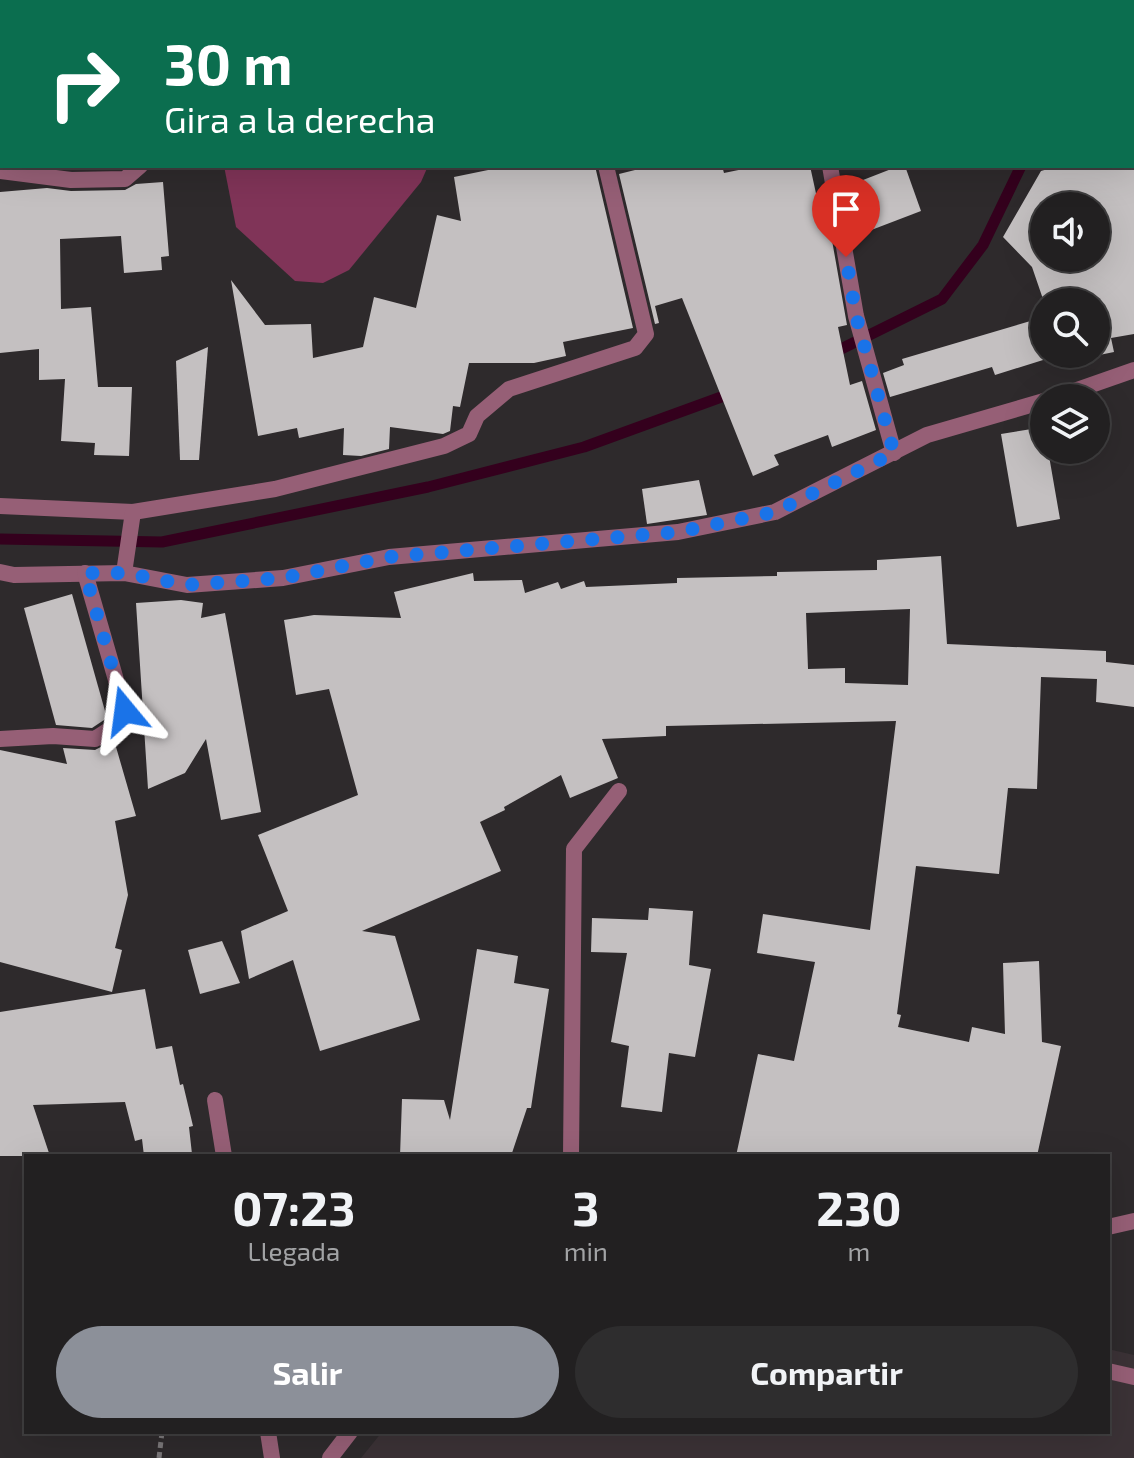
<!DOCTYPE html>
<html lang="es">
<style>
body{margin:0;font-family:"Exo 2",sans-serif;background:#2e2d2e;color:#f1f3f6;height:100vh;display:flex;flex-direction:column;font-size:30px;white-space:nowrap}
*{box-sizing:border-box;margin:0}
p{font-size:26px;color:#a2a3a5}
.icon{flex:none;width:44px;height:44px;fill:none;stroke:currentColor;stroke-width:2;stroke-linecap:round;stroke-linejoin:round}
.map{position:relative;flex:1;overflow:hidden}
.side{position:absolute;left:24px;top:1154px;width:1086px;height:280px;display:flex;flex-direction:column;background:#222021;border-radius:0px;box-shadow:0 8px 32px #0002,0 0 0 2px #3f3e3f}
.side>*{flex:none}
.hud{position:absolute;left:0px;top:0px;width:1134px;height:168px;box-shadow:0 8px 32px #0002,0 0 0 2px #3f3e3f;background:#0b6e4f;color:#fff;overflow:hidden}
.buttons{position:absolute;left:1030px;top:192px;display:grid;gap:16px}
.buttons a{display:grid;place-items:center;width:80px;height:80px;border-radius:50%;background:#222021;box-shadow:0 8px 32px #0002,0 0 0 2px #3f3e3f;font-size:40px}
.pin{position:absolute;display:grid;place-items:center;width:68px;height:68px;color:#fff;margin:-82px -34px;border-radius:50% 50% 50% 0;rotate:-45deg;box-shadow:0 0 8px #0007}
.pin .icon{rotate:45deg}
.me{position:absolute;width:88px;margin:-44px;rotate:344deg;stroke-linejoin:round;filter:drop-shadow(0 0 6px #0008)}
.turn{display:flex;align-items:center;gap:28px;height:168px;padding:0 32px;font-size:36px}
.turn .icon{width:104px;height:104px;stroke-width:2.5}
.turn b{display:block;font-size:56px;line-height:68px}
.eta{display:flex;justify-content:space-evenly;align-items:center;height:136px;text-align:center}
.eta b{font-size:48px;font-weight:700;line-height:56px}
.button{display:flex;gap:16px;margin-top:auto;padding:16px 32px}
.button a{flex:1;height:92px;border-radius:48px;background:#8c9099;color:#fff;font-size:32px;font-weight:700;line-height:92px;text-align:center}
.button a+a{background:#2e2d2e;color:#f1f3f6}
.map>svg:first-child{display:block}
</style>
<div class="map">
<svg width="1134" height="1458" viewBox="0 0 1134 1458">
<rect width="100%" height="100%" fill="#2e2a2c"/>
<path fill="#3b3236" d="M1108,1349L1134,1355V1458H361L382,1432H1108Z"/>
<path fill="#803458" d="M224,166H428L421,182L349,270L323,283L295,281L236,227Z"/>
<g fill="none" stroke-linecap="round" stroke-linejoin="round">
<g stroke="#34001d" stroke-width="11">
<path d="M1132,83H1134"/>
<path d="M829,355L942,299L983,245L1021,166"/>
<path d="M0,539L162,542L428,487L584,447L735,392"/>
</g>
</g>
<g fill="#c4c0c1" fill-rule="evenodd">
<path d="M493,166H595L633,328L563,342L566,356L534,363H469L460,407L453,406L450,431L443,434L390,427L389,449L361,456L343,455L344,428L299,438L297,428L258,436L231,280L265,325L311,324L313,358L363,347L374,297L416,308L437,215L461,221L454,177L493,169Z"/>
<path d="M651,166H722L724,173L758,166H810L817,198L824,195L847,325L838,327L850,385L862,381L876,430L832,447L828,435L774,455L779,465L753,476L682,298L655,306L659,323L655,324L619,174Z"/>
<path d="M899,166H905L921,211L853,237L845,187Z"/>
<path d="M1058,166H1134V334L1111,338L1114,352L1060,363L1059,355L995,375L992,367L890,397L883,373L904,365L902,359L1044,317V354H1096V302H1044L1032,267L1003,237L1041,171ZM1044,206H1096V258H1044Z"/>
<path d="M163,182L169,256L161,257L162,270L124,273L121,236L60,239L61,309L91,307L98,387H132L129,456L94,455L95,443L61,441L65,379L39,380V349L0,353V192L47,188L71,191L125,190L136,184Z"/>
<path d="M208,347L199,460H180L176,361Z"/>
<path d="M1044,427V450H1048L1060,519L1017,527L1001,434Z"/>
<path d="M699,480L707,515L647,524L642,489Z"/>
<path d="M941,556L947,644L1106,651V662L1134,665V707L1096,702L1097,679L1041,677L1037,789L1008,788L999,874L916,866L897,1014L901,1015L898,1027L969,1042L972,1027L1005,1034L1003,963L1039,961L1042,1042L1061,1046L1037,1156H736L758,1054L794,1061L815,962L757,953L763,914L870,930L896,721L666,726V736L602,739L618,778L570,798L561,775L504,807L505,810L480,822L501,871L362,931L395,936L420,1020L320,1051L293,960L249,979L241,931L288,911L258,835L358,795L329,689L296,695L284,620L314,615L401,618L394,592L473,573L474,581L522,580L525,593L558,582L561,589L584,581L586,587L677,583V578L777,576V572L877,570V560ZM910,609L908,685L845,683V668L808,669L806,613Z"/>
<path d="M72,594L107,718L92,728L56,725L24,608Z"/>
<path d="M181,600L203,603L201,618L225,613L261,812L221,820L206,739L185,773L148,789L136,603Z"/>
<path d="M114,740L136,816L115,821L128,895L115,948L122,950L112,992L0,962V750L67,764L63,748L95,750Z"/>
<path d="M649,908L693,911L689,965L711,969L695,1057L669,1053L662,1112L621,1107L629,1046L611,1042L627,953L591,952L592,918L648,920Z"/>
<path d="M222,941L240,983L200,994L188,950Z"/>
<path d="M477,949L518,956L514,983L549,989L531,1108H527L511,1156H400L402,1099L444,1100L450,1120Z"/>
<path d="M145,989L156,1049L172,1046L180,1085L183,1084L193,1126L189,1127L192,1154L144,1156L142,1139L135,1141L125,1102L33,1105L50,1156H0V1012Z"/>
</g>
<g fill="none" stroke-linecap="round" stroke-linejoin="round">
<path stroke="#797678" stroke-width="5" stroke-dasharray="6 4" stroke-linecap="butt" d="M159,1458L162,1432"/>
<path stroke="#965f76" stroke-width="16" d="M1108,1371L1134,1377"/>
<g stroke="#965f76" stroke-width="16">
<path d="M565,0L566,2"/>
<path d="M797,0L798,2"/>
<path d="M716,2L723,0"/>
<path d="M0,55L2,56"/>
<path d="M830,166L856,316L894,453"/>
<path d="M0,171L71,180L125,179L140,166"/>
<path d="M1054,398L1134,370"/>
<path d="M0,506L133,512L275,489L444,446L469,434L477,416L509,389L635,348L646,334L606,166"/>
<path d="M0,572L14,575L124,573L187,585L283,578L389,557L678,532L775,512L927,435L1044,401"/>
<path d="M124,573L133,512"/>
<path d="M0,739L53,736L95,739L118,724L125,711L85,573"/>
<path d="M215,1100L224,1156"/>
<path d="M571,1156L574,849L619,791"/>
<path d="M1108,1227L1134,1221"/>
<path d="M268,1432L272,1458"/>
<path d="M330,1458L350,1432"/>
</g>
</g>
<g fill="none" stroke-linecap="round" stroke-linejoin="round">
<path stroke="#1a73e8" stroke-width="14" stroke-dasharray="0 25.2" d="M125,711L85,573H124L187,585L283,578L389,557L678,532L775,512L894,453L856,316L846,257"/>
</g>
</svg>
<div class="buttons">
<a><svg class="icon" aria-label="sound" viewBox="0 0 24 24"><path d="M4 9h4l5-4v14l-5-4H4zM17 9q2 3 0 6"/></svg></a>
<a><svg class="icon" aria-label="search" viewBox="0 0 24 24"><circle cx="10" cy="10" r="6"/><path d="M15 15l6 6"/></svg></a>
<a><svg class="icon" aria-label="layers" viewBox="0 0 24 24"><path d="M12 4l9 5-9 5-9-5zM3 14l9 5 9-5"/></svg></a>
</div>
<div class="pin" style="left:846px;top:257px;background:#d93025"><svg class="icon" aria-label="arrive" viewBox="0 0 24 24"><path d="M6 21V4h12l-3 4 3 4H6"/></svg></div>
<svg class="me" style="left:125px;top:711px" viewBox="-20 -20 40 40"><path d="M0-17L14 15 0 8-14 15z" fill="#1a73e8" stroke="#fff" stroke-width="4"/></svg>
<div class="hud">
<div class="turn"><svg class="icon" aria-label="right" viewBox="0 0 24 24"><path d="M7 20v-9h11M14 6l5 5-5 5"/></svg><div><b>30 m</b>Gira a la derecha</div></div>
</div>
<section class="side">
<div class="eta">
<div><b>07:23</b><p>Llegada</p></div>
<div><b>3</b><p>min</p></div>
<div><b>230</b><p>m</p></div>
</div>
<div class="button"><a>Salir</a><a>Compartir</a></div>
</section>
</div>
